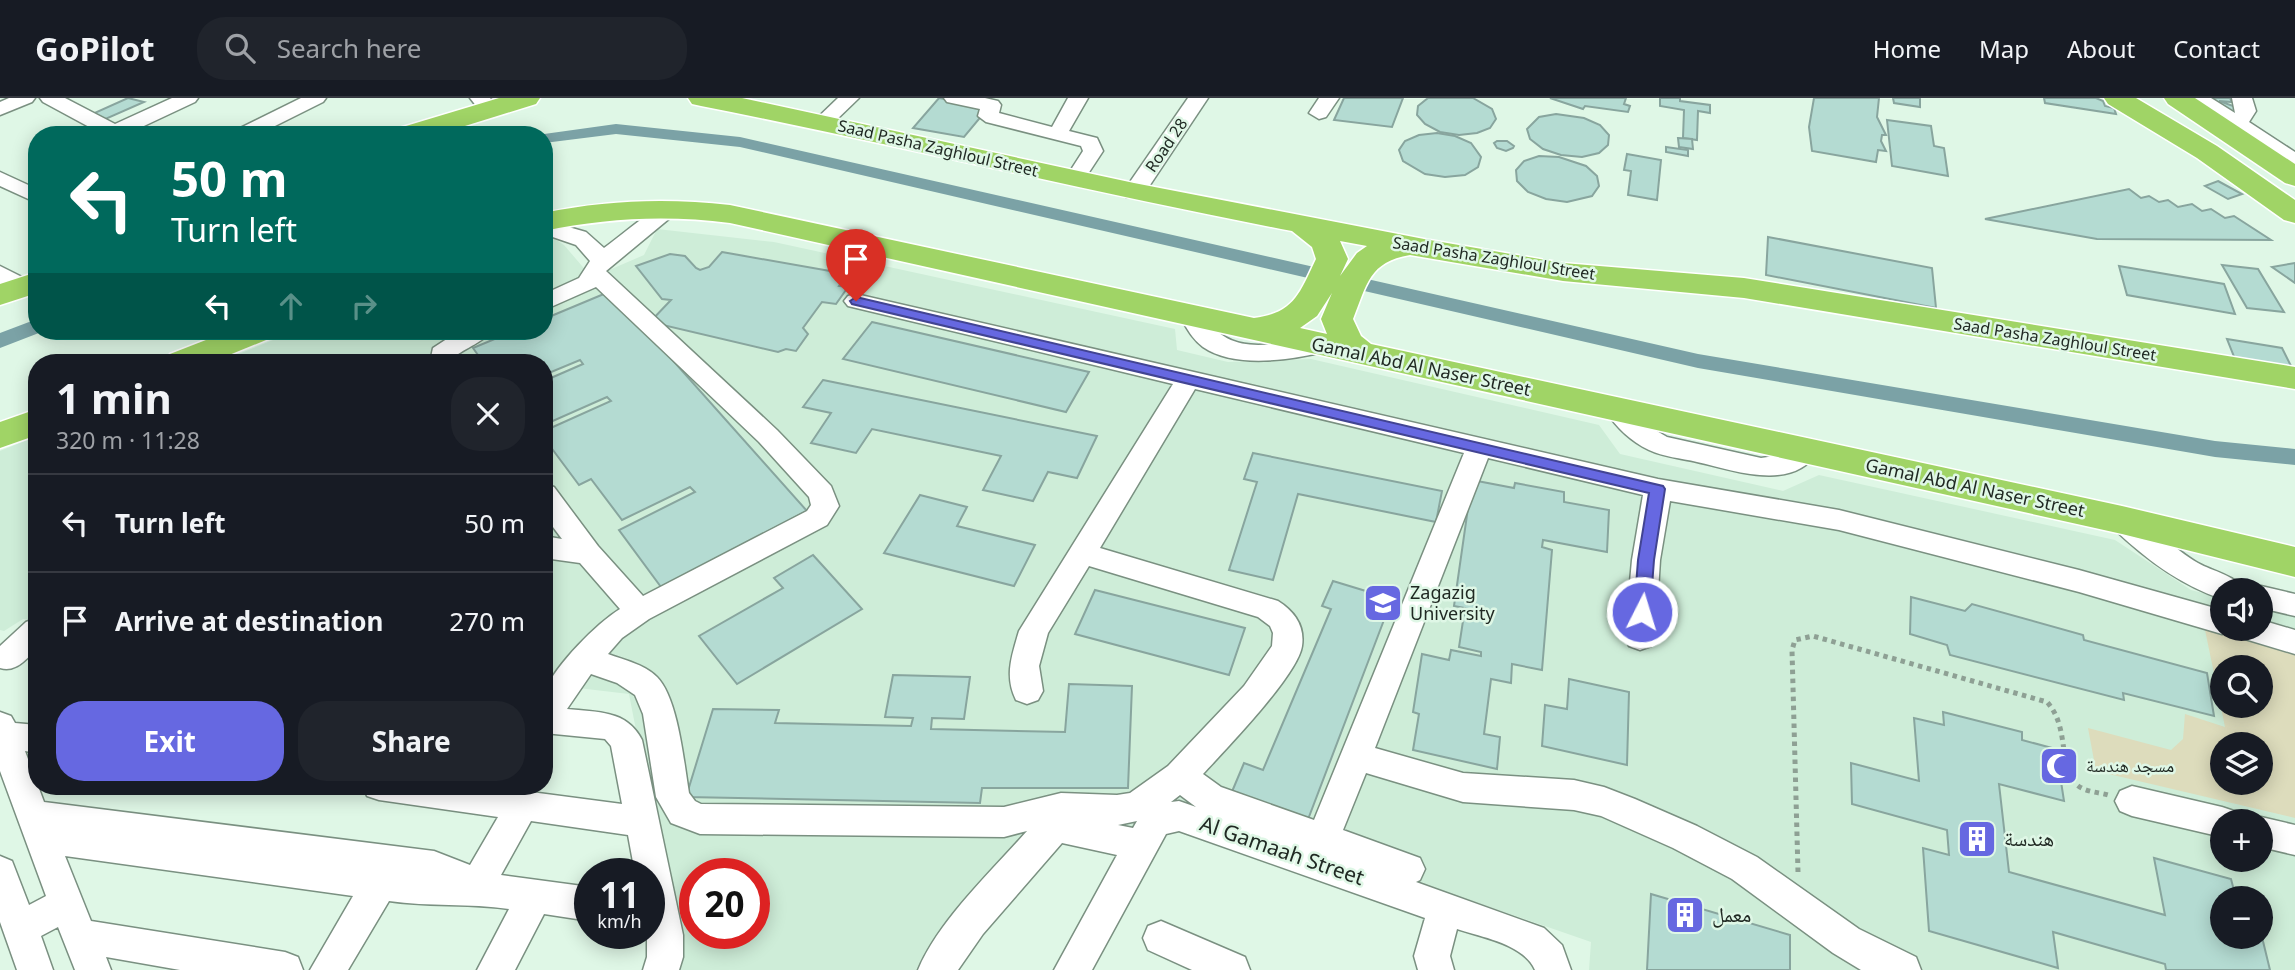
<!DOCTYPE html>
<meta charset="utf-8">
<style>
body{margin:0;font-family:"Noto Sans","Noto Naskh Arabic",sans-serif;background:#20242c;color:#f1f3f6;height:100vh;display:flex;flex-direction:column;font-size:26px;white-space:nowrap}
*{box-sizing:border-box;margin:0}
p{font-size:23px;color:#9ea1a6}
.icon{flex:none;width:38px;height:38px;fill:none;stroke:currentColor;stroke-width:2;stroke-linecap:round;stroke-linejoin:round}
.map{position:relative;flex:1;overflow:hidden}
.side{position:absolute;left:28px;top:256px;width:525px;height:441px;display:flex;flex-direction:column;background:#171b24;border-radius:28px;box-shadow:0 4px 18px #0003}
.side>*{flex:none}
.hud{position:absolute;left:28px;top:28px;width:525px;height:214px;border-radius:28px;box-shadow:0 4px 18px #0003;background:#00695c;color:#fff;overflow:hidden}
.buttons{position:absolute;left:2210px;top:480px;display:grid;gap:14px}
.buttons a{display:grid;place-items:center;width:63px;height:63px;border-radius:50%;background:#171b24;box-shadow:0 4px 18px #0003;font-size:35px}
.speed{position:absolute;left:574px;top:760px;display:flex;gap:14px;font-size:35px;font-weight:700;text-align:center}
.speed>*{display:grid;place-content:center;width:91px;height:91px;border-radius:50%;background:#171b24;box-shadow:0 4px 18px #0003;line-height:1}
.speed small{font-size:18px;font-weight:400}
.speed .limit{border:10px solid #d22;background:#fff;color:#111}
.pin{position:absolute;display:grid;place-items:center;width:60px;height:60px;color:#fff;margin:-72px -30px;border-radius:50% 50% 50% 0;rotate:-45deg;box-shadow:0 0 7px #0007}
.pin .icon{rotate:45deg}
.me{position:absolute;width:77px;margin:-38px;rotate:5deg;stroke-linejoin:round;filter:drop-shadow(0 0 5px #0008)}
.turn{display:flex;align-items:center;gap:24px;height:147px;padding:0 28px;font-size:32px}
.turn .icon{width:91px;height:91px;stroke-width:2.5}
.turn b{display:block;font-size:49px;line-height:60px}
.lanes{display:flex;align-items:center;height:66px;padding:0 28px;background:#0003;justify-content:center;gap:35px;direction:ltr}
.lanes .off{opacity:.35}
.round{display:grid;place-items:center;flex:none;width:74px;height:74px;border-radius:28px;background:#20242c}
.summary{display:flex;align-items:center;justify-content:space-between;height:119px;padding:0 28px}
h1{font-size:42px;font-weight:700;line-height:52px}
.button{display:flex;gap:14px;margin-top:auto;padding:14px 28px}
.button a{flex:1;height:80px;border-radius:28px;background:#6668e1;color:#fff;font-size:28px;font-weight:700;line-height:80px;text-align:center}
.button a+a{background:#20242c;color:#f1f3f6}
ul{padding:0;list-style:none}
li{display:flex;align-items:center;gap:21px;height:98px;padding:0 28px;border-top:2px solid #363941}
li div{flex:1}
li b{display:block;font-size:26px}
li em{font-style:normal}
header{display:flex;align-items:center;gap:42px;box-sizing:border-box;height:98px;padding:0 35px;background:#171b24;border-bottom:2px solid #363941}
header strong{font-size:33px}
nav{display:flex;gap:38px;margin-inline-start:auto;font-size:24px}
.search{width:490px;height:63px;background:#20242c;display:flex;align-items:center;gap:18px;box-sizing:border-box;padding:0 24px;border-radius:28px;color:#9ea1a6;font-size:26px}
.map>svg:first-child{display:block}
</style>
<header>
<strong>GoPilot</strong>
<div class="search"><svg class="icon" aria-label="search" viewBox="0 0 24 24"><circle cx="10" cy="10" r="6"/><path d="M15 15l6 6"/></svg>Search here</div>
<nav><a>Home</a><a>Map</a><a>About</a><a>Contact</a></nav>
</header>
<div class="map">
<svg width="2295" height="872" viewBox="0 0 2295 872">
<rect width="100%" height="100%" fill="#dff7e6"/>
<g fill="#ceedd8" fill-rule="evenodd">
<path d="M657,131L774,144L1175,231L1177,252L1228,264L1311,261L1599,327L1620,356L1783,393L1819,377L2115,442L2191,492L2222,500V530H2261V509L2295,518V872H1589L1591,844L1174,700L1141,736L1062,710L929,872H678L681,864L629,596L544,586V264H219L295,233H544V140L550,138L564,147L588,175L600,176L644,157ZM2222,569H2261V607H2222ZM2222,646H2261V684H2222ZM2222,723H2261V761H2222ZM695,775H754V835H695ZM2222,800H2261V838H2222Z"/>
<path d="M37,338V522L23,521L4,533L0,532V353Z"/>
</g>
<path fill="#dddcbc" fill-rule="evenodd" d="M2204,527L2295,549V720L2096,673L2088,630L2171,652L2183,641L2185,616L2225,629ZM2222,569H2261V607H2222ZM2222,646H2261V684H2222Z"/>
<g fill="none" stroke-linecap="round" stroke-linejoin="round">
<g fill="#7ba2a6" fill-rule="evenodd">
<path d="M616,26L740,39L1698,256L2215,343L2295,351V367L2215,359L1698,270L740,49L616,36L544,45V37H537Z"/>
<path d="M37,221V233H44L0,250V235Z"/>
</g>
</g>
<g fill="#b4dbd2" stroke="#88a59e" stroke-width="2">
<path d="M128,0L144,4L101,23L90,17Z"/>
<path d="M939,0L989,9L964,39L913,30Z"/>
<path d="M1344,0H1403L1392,29L1334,22Z"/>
<path d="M1428,0H1473L1492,11L1496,21L1490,30L1477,35L1459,37L1440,34L1425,26L1417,17L1418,8Z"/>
<path d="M1550,0H1626L1624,6L1630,8L1628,14L1585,8L1583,11Z"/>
<path d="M1660,0H1680V3L1710,7V15L1698,13L1697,42L1683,40L1684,12L1660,8Z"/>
<path d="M1879,0L1877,19L1886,37H1882L1881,43L1886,53L1878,52L1876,64L1812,53L1809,29L1814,0Z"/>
<path d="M1893,0H1920V9L1894,5Z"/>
<path d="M2044,0H2096L2103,3L2105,8L2114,10L2116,16L2045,5Z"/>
<path d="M2205,0H2230L2232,4L2219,3L2236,9L2240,20Z"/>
<path d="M1556,16L1584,20L1600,27L1609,37L1608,47L1599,55L1582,59L1561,57L1543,51L1530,41L1527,31L1539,19Z"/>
<path d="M1887,22L1931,28L1934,48L1944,50L1948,78L1892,68Z"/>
<path d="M1437,35L1455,38L1471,45L1481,59L1478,69L1465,77L1445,79L1425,76L1403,63L1399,52L1405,43L1419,37Z"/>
<path d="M1678,40L1692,41L1693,51L1679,49Z"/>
<path d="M1497,43H1507L1514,48L1513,50L1506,53L1497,50L1494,45Z"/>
<path d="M1666,49L1688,52V58L1666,54Z"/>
<path d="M1627,56L1661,62L1657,102L1628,97L1631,73L1624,72Z"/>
<path d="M1539,58L1559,59L1586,68L1597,78L1599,88L1592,98L1567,104L1546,101L1528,94L1517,83L1516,72L1524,63Z"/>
<path d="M2218,83L2242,96L2228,101L2205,88Z"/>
<path d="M2129,91L2141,100L2149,98L2159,104L2168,102L2178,109L2192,106L2202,113L2211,111L2225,120L2234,118L2271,142L2097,141L1985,121Z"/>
<path d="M1768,139L1932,170L1936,210L1766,177Z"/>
<path d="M722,154L847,176L839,188L848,189L836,206L822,204L803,230L808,236L796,253L786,251L778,254L650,224L671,202L662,201L636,168L670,156L685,158L696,170L700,172L709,169Z"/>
<path d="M2295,165V185L2272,169Z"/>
<path d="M2222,167L2258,171L2284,214L2247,210Z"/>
<path d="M2119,168L2224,186L2235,216L2127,197Z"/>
<path d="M611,193L807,413L661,489L619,432L695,394L690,389L622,422L591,381L579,387L544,340V333L611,303L607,299L546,326L544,283L583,266L580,262L544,277V264H483L473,250L514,233H544V221Z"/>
<path d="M872,224L1089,274L1066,314L843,261Z"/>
<path d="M2227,241L2282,250L2292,270L2235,261Z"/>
<path d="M823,282L1097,338L1077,380L1048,374L1033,403L983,392L1001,358L872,331L856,355L811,345L831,315L803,309Z"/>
<path d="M1253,355L1442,393L1436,424L1298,396L1273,482L1229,472L1257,384L1244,381Z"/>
<path d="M1472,382L1514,390L1515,385L1564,394V404L1609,412L1607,454L1543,442L1542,449L1552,452L1542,572L1512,566L1511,585L1491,581L1484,636L1500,639L1497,671L1413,652L1419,616L1413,614L1422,556L1449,562L1451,552L1481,558V554L1459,549L1465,510L1454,508Z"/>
<path d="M920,397L967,409L957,428L1035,447L1014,488L884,455Z"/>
<path d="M813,457L862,511L737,586L699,538L783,490L774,480Z"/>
<path d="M1333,483L1392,501L1307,724L1231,696L1244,665L1263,672L1331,511L1322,508Z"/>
<path d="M1095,492L1245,530L1229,577L1075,536Z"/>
<path d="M1911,499L1965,513L1972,506L2083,537L2084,542L2207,575L2214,618L2123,595L2124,602L1950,557L1947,547L1910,536Z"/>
<path d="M893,577L970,579L964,621L932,620L931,631L1065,634L1069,586L1132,588L1128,690H982L980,705L686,699L713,611L779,612L775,625L911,628L913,620L885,619Z"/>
<path d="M1569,581L1629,594L1627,667L1542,648L1545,607L1567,611Z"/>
<path d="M1943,614L2022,634V642L2056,651L2064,703L1999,686L2009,774L2165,817L2154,760L2231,781L2236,800H2222V838H2261V835L2270,872H2166L2165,866L2053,834L2058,870L1929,833L1923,750L1949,757L1947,732L1852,706L1851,665L1919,683L1914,620L1944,627Z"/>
<path d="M1651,796L1790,837V872H1647Z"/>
</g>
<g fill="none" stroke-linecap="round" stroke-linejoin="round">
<g stroke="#7a9081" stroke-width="3">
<g id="minor">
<path d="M9,0H35L32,4L0,17V4Z"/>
<path d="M40,0H65L115,26L172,0H198L195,4L129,35L130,37H104L43,4Z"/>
<path d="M301,0H326L323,4L257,37H231L234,33Z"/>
<path d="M470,0H490L498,10L495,14H481Z"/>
<path d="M838,0H859L830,28H816L813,24Z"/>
<path d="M944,0H985L998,3L1001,7L999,15L1052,29L1068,0H1088L1069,33L1097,40L1103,53L1082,85H1068L1065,81L1083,53L1081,48L986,24L978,18L980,11L947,4Z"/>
<path d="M1188,0H1208L1142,99H1126L1123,94Z"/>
<path d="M1319,0H1339L1326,19L1319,21L1309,15Z"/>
<path d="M2188,0H2211L2235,15L2232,0H2252L2256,13L2249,24L2295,54V69L2288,67L2230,31Z"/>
<path d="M0,74L37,91V105L0,88Z"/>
<path d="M668,104L676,105L679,110L676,115L606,173L777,332L831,388L839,408L827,427L649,521L622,540L608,556C624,562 644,566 657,579C678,600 684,665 689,695L695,703L701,706L1004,709L1061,695L1117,697L1130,695L1168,668L1244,588L1272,548L1273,535L1270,528L1258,519L1089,468L1048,535L1039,568L1043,593L1038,602L1027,606L1016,602C1004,578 1012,557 1019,533L1173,286L848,208L844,203L848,198L856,196L1658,381L1839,412L2079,472L2222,512V530H2261V522L2295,532V556L2235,538L2232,532L2222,536L2079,494L1839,432L1670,403L1660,462L1655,540L1651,548L1640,552L1629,548L1625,540L1632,462L1643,397L1488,360L1375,650L1463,675L1574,682L1604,689L1635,701L1697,728L1757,759L1859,831L1916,859L1921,872H1861L1833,855L1732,781L1673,750L1601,718L1574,712L1463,704L1366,675L1343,732L1420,760L1425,771L1420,782L1416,784L1544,830L1562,847L1571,872H1535C1524,846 1481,839 1457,831L1450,858L1454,872H1418L1414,858L1425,820L1179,733L1166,736L1092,872H1054L1117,757L1062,745L983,836L958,872H918C939,822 991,774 1027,733L1004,739L700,736L671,725L656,699L643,616L635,597L617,585L591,576L567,611C597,614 627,612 642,642L683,837V859L679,872H643L647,859V835H649V775H635L628,737L531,723L501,777L590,789V823L544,816L515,872H477L509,811C469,805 429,809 389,803L348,872H310L353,798L65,758L91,823L285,854L298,859L303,872H180L106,859L111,872H75L58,829L41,838L53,872H17L0,824V758L12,763L29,807L46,798L0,673V614L11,618L15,625L37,627V655L25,653L44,704L434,753L470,767L498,719L379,702L367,698L363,688H485L622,706L611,648L605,641L544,635C544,623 540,602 545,592C557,566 596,526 620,511L580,465L544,460V438L562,441L544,417V386L554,389L598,448L643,498L807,413L811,407L809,399L759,344L596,189L544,212V196L579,180L590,163L576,147L544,136V122L586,134L604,150C617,141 658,106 668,104ZM1195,291L1464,355L1314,722L1221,689L1203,676C1225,652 1298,577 1302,548C1305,528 1294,513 1278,503L1100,450ZM1180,697L1196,709L1179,703L1171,704ZM1137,723L1133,730L1118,727Z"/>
<path d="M0,168L32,184L36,189L32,194H16L0,185Z"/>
<path d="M1192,212L1200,214C1231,261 1269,246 1318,239L1327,241L1330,247L1327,253C1292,262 1235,271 1203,249C1192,241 1187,230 1180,219L1184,214Z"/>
<path d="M459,233H492C486,242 464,251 454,259V264H430L433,250Z"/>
<path d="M1618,303L1627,306L1643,325L1667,339L1761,360L1781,357L1805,344L1814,346L1818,353C1793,395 1733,372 1697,364C1681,360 1663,359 1649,352C1630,343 1616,329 1605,312L1609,306Z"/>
<path d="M2122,412C2141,418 2176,453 2198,465C2212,473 2237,478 2244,492H2222V501C2180,487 2144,460 2112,429L2108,422L2112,415Z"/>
<path d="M2261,488L2295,496V518L2261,510V492H2250Z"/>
<path d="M37,520V551C26,561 16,575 0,570V548L26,524Z"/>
<path d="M2132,688L2222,709L2234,713L2238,723H2222V739L2132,718L2120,713L2115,703L2120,693Z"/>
<path d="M2261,719L2295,727V757L2261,749V723H2250Z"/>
<path d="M1161,823L1245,859L1250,872H1192L1148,852L1143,840L1148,828Z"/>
</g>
</g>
<g stroke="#fff" stroke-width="3">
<g id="highway">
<path d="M499,0H540L536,6L436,37H392L396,31Z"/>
<path d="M688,0H742L1134,85L1424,141L1563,165L1744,180L2295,269V291L1744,200L1563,183L1410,157C1369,164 1367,186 1353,221L1361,238L1371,246L2122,408L2295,449V479L2122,436L730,125C667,117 606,120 544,133V115C606,102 667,100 730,107L1254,220C1295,215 1300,194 1316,161L1312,149L1292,133C1094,95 899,47 701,8L692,6ZM1340,143L1367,148L1357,155L1340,178L1348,161ZM1332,195L1321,221L1327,236L1300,230L1317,218Z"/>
<path d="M2104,0H2136L2217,48L2295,102V125L2284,122L2197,60L2108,6Z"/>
<path d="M2164,0H2195L2295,66V88L2285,85L2168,6Z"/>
<path d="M37,174V195L0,207V186Z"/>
<path d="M229,233H275L271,240L212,264H165L170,256Z"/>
<path d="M37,311V337L0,350V324Z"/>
</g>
</g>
<path stroke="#8ea094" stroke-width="5" stroke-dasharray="4.5 4.5" stroke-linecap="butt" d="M1798,774L1792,552L1795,542L1813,538L2047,604C2070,629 2058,669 2076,686C2084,694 2098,694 2108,697"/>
<use href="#minor" fill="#fff" fill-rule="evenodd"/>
<use href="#highway" fill="#a0d466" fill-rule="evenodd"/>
</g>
<path fill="#6668e1" stroke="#424492" stroke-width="2" d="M856,199L1663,388L1665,391L1654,462L1650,514L1648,519H1636L1634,514L1638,462L1649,395L852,206L850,203Z"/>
<defs>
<g id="university-square" transform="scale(2.0125)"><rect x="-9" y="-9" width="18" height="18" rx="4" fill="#6668e1" stroke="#dff7e6"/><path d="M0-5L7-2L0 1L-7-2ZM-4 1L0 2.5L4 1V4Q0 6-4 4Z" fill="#fff"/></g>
<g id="mosque-square" transform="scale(2.0125)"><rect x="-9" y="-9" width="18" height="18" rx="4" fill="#6668e1" stroke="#dff7e6"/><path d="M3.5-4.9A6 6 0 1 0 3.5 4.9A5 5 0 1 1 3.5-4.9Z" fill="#fff"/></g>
<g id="building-square" transform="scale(2.0125)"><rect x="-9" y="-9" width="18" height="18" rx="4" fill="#6668e1" stroke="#dff7e6"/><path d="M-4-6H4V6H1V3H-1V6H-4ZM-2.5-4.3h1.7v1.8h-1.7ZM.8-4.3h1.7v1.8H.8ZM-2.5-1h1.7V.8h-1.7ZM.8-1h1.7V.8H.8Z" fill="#fff"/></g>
</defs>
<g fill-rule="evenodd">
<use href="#university-square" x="1383" y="505"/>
<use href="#mosque-square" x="2059" y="668"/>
<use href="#building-square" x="1977" y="741"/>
<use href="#building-square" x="1685" y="817"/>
</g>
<g text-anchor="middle" stroke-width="5" stroke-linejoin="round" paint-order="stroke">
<g font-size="16" fill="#202923" stroke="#dff7e6">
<text transform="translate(1166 47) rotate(-56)" y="6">Road 28</text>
<text transform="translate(938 50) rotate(13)" y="6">Saad Pasha Zaghloul Street</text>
<text transform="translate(1494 160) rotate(9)" y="6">Saad Pasha Zaghloul Street</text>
<text transform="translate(2055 241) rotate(9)" y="6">Saad Pasha Zaghloul Street</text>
</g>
<g font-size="18" fill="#202923" stroke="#dff7e6">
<text transform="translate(1421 269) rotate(12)" y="6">Gamal Abd Al Naser Street</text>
<text transform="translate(1975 390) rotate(12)" y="6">Gamal Abd Al Naser Street</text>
</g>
<g font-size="18" fill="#202923" stroke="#dff7e6" text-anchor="start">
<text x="1410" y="501">Zagazig<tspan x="1410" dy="21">University</tspan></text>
<text x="2086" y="674">مسجد هندسة</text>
</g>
<g font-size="21" fill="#202923" stroke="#dff7e6" text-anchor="start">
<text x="2004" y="748">هندسة</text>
<text x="1712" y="824">معمل</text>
</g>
<g font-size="21" fill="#202923" stroke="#dff7e6">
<text transform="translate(1282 753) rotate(19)" y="7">Al Gamaah Street</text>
</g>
</g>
</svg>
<div class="buttons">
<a><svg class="icon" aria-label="sound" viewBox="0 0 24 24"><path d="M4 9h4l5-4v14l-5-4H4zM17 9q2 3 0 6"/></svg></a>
<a><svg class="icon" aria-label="search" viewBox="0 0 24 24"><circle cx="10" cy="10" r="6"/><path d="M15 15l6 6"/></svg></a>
<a><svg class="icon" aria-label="layers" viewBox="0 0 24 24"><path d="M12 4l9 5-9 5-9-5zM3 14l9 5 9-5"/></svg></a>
<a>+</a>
<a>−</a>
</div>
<div class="speed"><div>11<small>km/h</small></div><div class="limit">20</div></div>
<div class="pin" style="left:856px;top:203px;background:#d93025"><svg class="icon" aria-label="arrive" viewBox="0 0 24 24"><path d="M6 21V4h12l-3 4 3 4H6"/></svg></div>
<svg class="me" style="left:1642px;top:514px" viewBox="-20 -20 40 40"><circle r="17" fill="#6668e1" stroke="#fff" stroke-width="3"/><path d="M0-11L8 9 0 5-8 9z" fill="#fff"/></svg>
<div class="hud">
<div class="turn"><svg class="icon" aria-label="left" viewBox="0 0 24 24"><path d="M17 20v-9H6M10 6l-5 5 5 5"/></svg><div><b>50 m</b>Turn left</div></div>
<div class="lanes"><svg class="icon" aria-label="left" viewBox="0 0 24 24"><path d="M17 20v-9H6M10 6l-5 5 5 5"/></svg><svg class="icon off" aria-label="ahead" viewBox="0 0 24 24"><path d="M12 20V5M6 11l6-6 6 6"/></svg><svg class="icon off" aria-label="right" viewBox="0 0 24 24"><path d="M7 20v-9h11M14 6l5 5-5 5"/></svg></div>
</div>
<section class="side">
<div class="summary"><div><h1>1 min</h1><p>320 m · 11:28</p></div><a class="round"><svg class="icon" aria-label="close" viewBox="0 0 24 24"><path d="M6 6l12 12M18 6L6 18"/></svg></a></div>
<ul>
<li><svg class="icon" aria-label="left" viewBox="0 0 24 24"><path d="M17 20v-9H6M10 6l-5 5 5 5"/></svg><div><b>Turn left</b></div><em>50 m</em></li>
<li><svg class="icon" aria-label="arrive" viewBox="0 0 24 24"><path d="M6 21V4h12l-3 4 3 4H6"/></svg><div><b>Arrive at destination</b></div><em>270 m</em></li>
</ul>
<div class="button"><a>Exit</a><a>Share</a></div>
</section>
</div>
